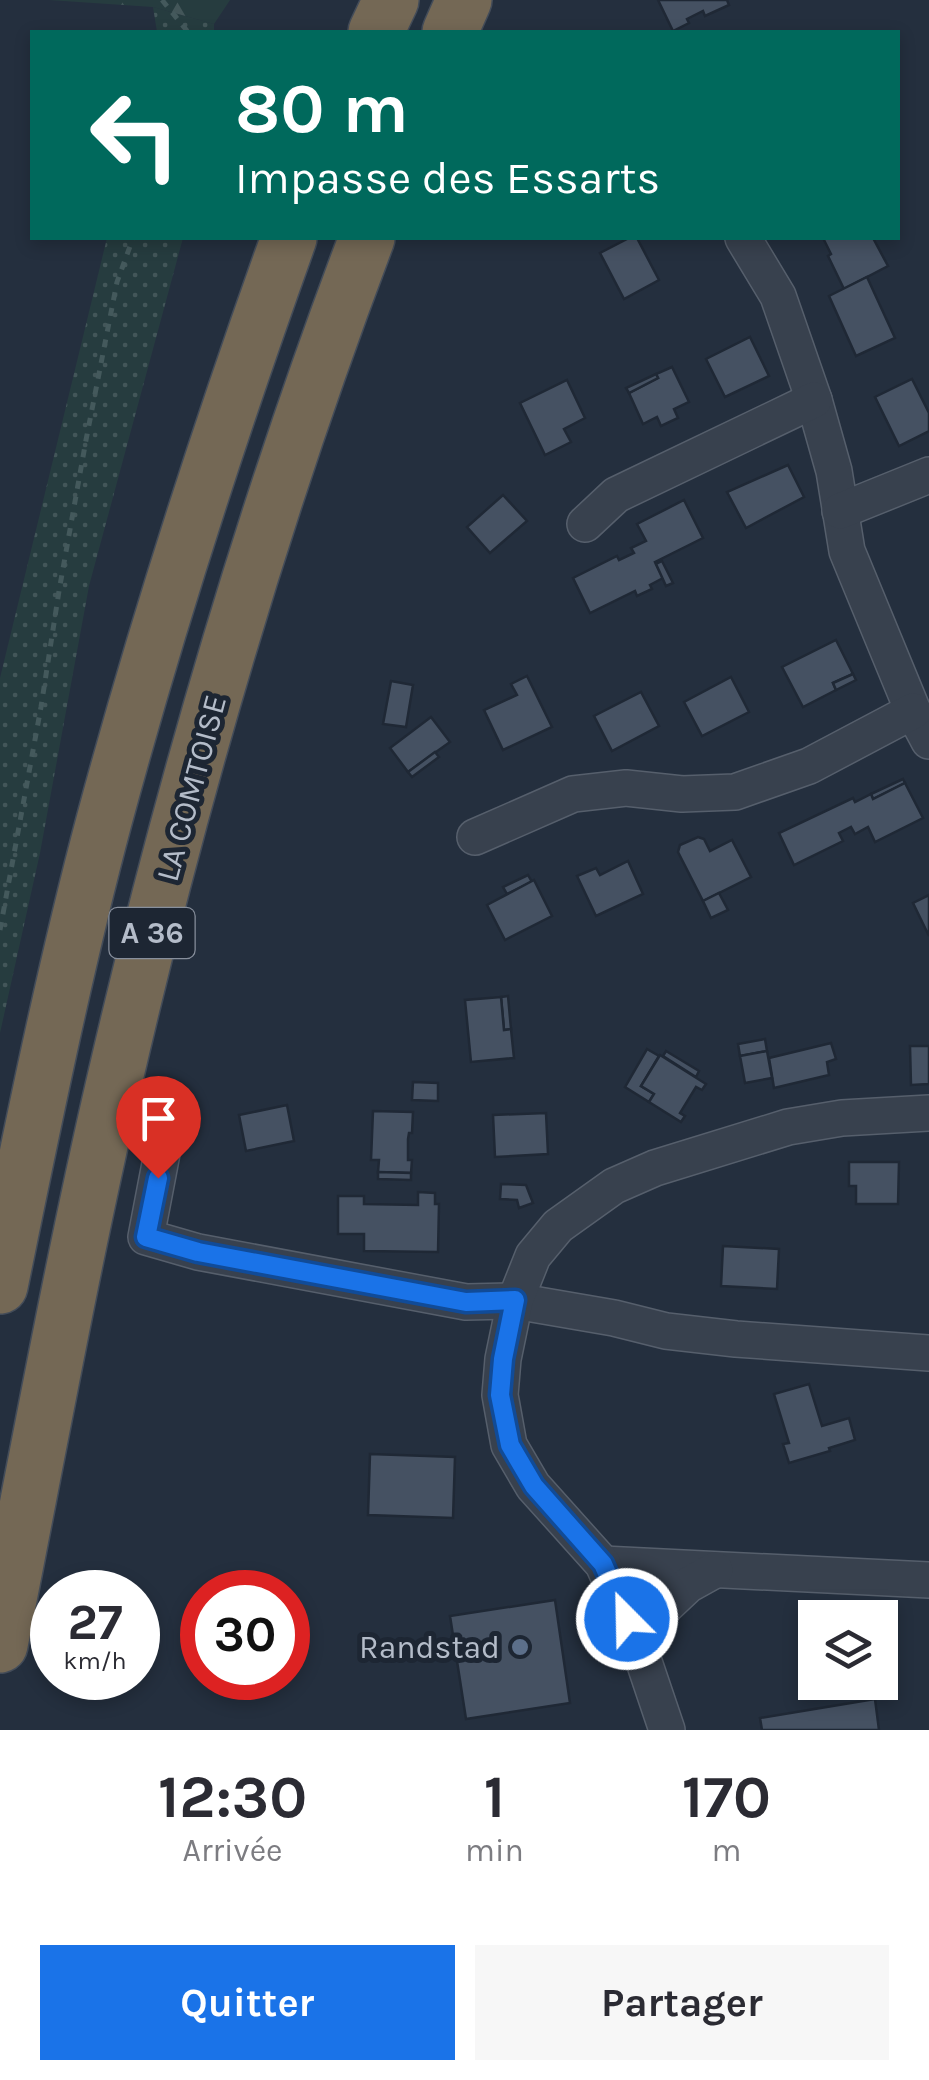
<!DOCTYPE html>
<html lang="fr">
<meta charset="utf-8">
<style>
body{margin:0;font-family:Karla,sans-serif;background:#f7f7f7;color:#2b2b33;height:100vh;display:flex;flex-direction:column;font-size:38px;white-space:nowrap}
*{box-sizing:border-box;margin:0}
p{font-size:32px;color:#7c7c81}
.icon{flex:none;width:55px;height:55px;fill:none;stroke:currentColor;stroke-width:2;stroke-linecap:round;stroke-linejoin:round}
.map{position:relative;height:1730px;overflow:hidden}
.sheet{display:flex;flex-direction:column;background:#fff;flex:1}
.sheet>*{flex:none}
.top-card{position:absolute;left:30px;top:30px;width:870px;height:210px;border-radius:0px;box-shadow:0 5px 15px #0003;background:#00695c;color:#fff;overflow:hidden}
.buttons{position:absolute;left:798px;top:1600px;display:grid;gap:20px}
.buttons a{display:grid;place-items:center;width:100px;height:100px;border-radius:0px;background:#fff;box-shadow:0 5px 15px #0003;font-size:50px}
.speed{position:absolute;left:30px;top:1570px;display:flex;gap:20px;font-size:50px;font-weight:700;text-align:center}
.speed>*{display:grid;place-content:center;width:130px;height:130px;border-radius:50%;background:#fff;box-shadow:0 5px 15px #0003;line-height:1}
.speed small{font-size:25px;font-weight:400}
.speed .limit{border:15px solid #d22;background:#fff;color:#111}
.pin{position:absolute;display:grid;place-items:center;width:85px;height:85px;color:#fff;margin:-102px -42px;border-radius:50% 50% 50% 0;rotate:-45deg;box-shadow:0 0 10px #0007}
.pin .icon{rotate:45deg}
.me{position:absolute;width:110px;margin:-55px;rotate:337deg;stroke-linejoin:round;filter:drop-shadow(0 0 8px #0008)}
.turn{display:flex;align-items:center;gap:35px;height:210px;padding:0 40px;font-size:45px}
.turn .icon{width:130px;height:130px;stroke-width:2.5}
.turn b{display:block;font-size:70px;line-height:85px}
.eta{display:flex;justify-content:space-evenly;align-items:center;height:170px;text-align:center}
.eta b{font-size:60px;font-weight:700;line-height:70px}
.primary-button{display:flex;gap:20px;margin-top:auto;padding:20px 40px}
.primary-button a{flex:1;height:115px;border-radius:0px;background:#1a73e8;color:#fff;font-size:40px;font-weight:700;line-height:115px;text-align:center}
.primary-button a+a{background:#f7f7f7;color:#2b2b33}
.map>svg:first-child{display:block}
</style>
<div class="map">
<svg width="929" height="1730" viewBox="0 0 929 1730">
<defs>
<pattern id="grass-dots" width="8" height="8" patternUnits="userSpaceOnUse" patternTransform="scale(2.5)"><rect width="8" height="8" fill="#263c3f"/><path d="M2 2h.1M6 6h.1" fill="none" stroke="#435659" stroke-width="1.8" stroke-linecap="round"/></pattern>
<pattern id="forest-firs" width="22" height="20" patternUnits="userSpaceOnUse" patternTransform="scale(2.5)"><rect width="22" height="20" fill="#263c3f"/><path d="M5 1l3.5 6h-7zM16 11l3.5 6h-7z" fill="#435659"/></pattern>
</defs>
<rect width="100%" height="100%" fill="#242f3e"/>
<g fill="url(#grass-dots)">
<path d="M153,7L214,24V32H157Z"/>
<path d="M107,238H183L89,586L40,853L0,1033V678Z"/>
</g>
<path fill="url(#forest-firs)" d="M49,0H230L214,24L153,7Z"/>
<g fill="#455162" stroke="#1f2835" stroke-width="2.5">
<path d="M658,0H727L729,5L705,16L703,11L687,19L689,23L673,31Z"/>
<path d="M629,238H637L659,280L624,299L600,253Z"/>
<path d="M823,238H873L888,266L844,289L828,256L831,254Z"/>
<path d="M867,277L895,338L856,356L829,296Z"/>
<path d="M750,337L769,376L725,397L706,359Z"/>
<path d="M672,367L689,402L674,409L678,418L661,426L657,417L643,424L629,393L658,378L656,374Z"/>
<path d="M656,374L658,378L629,393L626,388Z"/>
<path d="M912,379L929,413V431L899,446L875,397Z"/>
<path d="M567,380L585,418L564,429L571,442L545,455L520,403Z"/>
<path d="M788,465L804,497L746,528L727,492Z"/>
<path d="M503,495L527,521L490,553L467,527Z"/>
<path d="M684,500L703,538L655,562L663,578L650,585L652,589L637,596L635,591L590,613L573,578L617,556L619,560L634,553L631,548L646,541L637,524Z"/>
<path d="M662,561L673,583L666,586L656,564Z"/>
<path d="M836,640L853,674L833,683L836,690L803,707L782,667Z"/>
<path d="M853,674L856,680L836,690L833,683Z"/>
<path d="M527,676L552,727L503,750L484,710L517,695L511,684Z"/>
<path d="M731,677L749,712L702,736L684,702Z"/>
<path d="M391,681L413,685L406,727L383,724Z"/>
<path d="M641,692L659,726L612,751L594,716Z"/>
<path d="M431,717L450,742L408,772L390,748Z"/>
<path d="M435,752L439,757L412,777L408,772Z"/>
<path d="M903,779L905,783L873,799L871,794Z"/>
<path d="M905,783L923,818L875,842L868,827L855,834L851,827L839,833L843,841L794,865L779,833L853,798L855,802L871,794L873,799Z"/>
<path d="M698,837L704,839L710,851L732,840L751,877L703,901L678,852L680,845Z"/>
<path d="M628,861L643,894L596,916L577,876L596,868L600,875Z"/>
<path d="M528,875L532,882L507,894L503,887Z"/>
<path d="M534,880L552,916L505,940L487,905Z"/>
<path d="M719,893L728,910L711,918L703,901Z"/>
<path d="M929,895V936L913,903Z"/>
<path d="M508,996L511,1029L504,1030L501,997Z"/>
<path d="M501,997L504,1030L511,1029L514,1058L471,1062L465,1000Z"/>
<path d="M765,1039L767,1051L740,1056L738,1044Z"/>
<path d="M831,1043L836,1059L827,1062L829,1075L774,1088L769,1058Z"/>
<path d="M910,1046H929V1084L911,1085Z"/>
<path d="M647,1049L659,1056L641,1086L654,1094L649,1102L625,1087Z"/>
<path d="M666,1051L699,1071L696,1077L663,1056Z"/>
<path d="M767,1051L772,1078L745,1083L740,1056Z"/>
<path d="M660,1055L706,1084L702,1090L696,1087L680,1113L685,1116L681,1122L649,1102L654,1094L641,1086Z"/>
<path d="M413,1082L438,1083V1101L412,1100Z"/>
<path d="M287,1105L294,1141L246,1151L239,1115Z"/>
<path d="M373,1111L413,1112L412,1133H409L408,1139V1160H412L411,1173L378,1172L379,1160H371Z"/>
<path d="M546,1113L548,1154L495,1157L493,1115Z"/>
<path d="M849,1162H899L898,1204H856V1186H849Z"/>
<path d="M378,1172L411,1173V1180L378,1179Z"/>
<path d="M501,1184L526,1185L533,1203L519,1208L517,1200L500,1199Z"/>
<path d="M418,1192L435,1193V1204H439L438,1252L364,1251V1234H338V1196H364V1204L418,1205Z"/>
<path d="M723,1246L779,1249L777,1289L721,1286Z"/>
<path d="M809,1384L822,1426L849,1418L855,1440L829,1448L830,1451L789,1463L783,1444L789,1443L774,1394Z"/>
<path d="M370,1454L455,1457L453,1518L368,1515Z"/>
<path d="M555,1600L570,1703L466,1719L450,1616Z"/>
<path d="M875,1699L879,1730H762L760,1718Z"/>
</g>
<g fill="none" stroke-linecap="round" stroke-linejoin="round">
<g stroke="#565f6c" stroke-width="38">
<g id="minor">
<path d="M743,238L778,296L814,400L834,471L847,551L913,711L929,741"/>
<path d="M840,511L929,475"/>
<path d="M585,524L616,495L814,400"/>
<path d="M475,837L573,794L626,788L682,794L735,792L809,766L913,711"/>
<path d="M163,1148L146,1237L198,1252L466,1302L515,1301L614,1318L666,1331L736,1339L929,1353"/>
<path d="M603,1564L929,1580"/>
<path d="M639,1647L655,1616L688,1585L715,1570"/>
<path d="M667,1730L639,1647L603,1564L533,1486L509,1445L500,1395L503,1359L515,1301L533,1256L558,1226L614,1186L655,1168L788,1127L842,1118L929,1113"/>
</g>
</g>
<g stroke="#434c59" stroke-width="58">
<g id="motorway">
<path d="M376,32L391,0"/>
<path d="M450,32L464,0"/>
<path d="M0,1286C32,1130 63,975 104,821C157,624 220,430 289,238"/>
<path d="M0,1645C37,1458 71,1269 114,1083C180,797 263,512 367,238"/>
</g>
</g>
<g stroke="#44595c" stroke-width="5" stroke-dasharray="8 8" stroke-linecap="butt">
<path d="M162,0L188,32"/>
<path d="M0,930L41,707L59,591L86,440L117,282L133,238"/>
</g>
<use href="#minor" stroke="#38414e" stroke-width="35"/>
<use href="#motorway" stroke="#746855" stroke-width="55"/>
</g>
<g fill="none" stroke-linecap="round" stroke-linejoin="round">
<g stroke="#114b97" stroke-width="25">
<path id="route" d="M158,1178L146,1237L198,1252L466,1302L515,1300L503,1359L500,1395L510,1445L534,1486L603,1564L627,1619"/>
</g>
<use href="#route" stroke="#1a73e8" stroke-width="18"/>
</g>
<circle fill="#5c6f8a" stroke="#1d2633" stroke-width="4" cx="520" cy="1647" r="10"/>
<g text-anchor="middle" stroke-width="10" stroke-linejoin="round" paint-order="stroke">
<rect fill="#1d2633" stroke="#878f9c" stroke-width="2.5" x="109.5" y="908" width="85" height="50" rx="8"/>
<g font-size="30" font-weight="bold" fill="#b4bcc9">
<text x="152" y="943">A 36</text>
</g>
<g font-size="32" fill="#b4bcc9" stroke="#1d2633">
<text transform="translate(191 788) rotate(-75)" y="11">LA COMTOISE</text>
</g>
<g font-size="32" fill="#b4bcc9" stroke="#1d2633" text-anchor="end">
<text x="500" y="1658">Randstad</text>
</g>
</g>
</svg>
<div class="buttons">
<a><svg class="icon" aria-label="layers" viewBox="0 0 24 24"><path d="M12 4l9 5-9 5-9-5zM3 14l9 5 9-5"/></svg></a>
</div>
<div class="speed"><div>27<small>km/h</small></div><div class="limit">30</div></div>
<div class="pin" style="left:158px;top:1178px;background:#d93025"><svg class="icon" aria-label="arrive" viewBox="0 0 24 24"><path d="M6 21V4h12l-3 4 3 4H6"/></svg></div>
<svg class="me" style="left:627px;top:1619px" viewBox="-20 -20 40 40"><circle r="17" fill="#1a73e8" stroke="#fff" stroke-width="3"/><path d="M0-11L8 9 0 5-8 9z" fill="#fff"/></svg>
<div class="top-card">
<div class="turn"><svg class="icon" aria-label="left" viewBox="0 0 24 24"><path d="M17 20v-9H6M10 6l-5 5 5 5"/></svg><div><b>80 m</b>Impasse des Essarts</div></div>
</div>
</div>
<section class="sheet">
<div class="eta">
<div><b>12:30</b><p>Arrivée</p></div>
<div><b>1</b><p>min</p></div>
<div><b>170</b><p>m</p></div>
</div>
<div class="primary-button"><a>Quitter</a><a>Partager</a></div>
</section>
